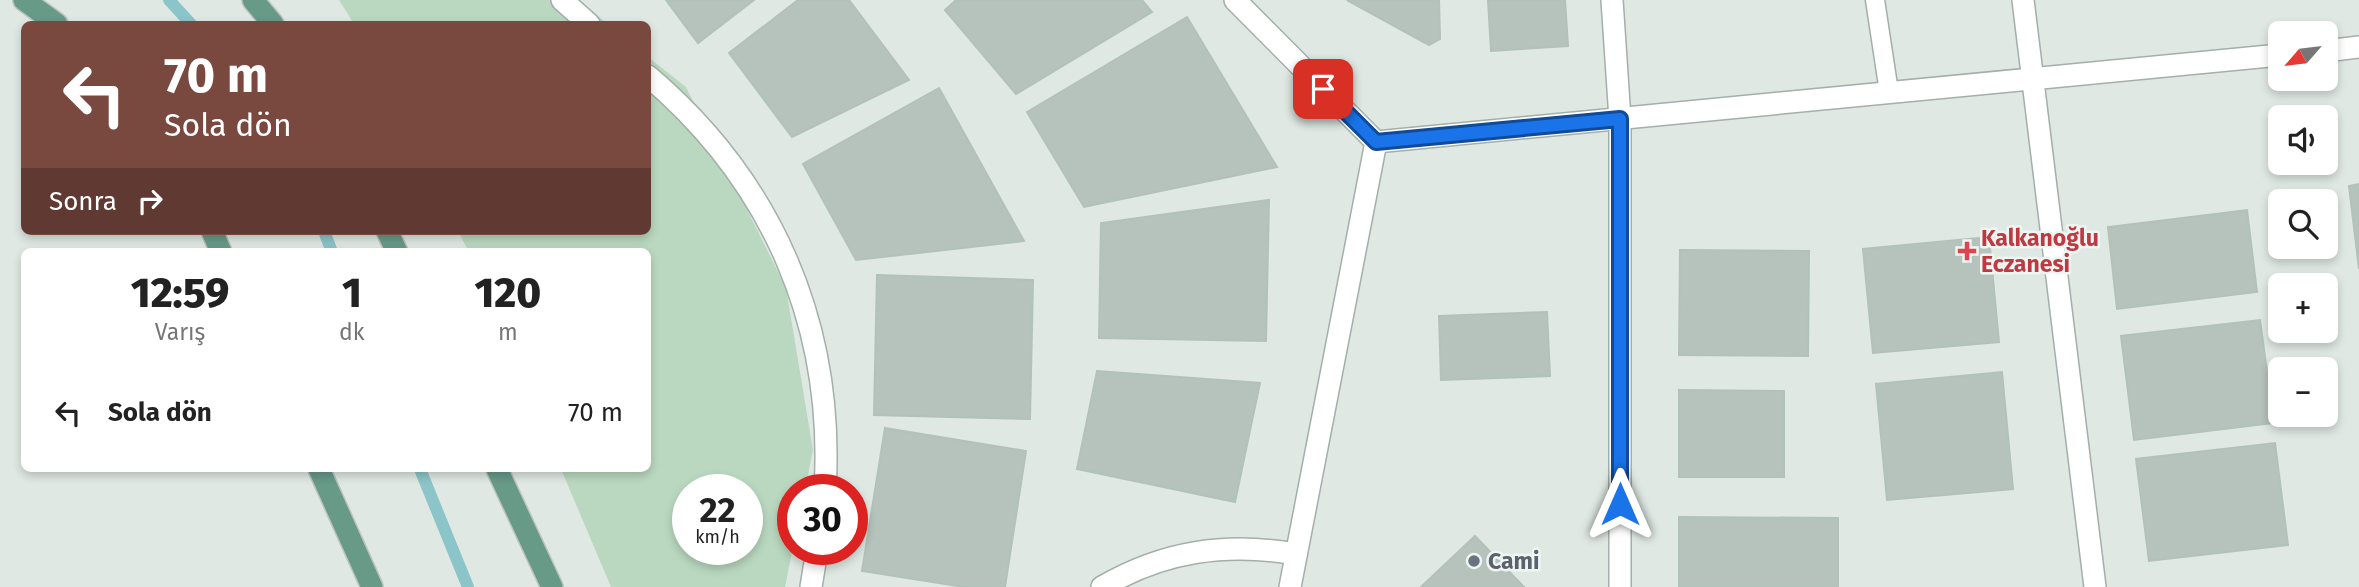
<!DOCTYPE html>
<html lang="tr">
<meta charset="utf-8">
<style>
body{margin:0;font-family:"Fira Sans",sans-serif;background:#f2f2f2;color:#222;height:100vh;display:flex;flex-direction:column;font-size:26px;white-space:nowrap}
*{box-sizing:border-box;margin:0}
p{font-size:23px;color:#767676}
.icon{flex:none;width:38px;height:38px;fill:none;stroke:currentColor;stroke-width:2;stroke-linecap:round;stroke-linejoin:round}
.map{position:relative;flex:1;overflow:hidden}
.drawer{position:absolute;left:21px;top:248px;width:630px;height:224px;display:flex;flex-direction:column;background:#fff;border-radius:10px;box-shadow:0 4px 10px #0003}
.drawer>*{flex:none}
.top-card{position:absolute;left:21px;top:21px;width:630px;height:214px;border-radius:10px;box-shadow:0 4px 10px #0003;background:#79483f;color:#fff;overflow:hidden}
.needle{width:46px;rotate:242deg}
.tools{position:absolute;left:2268px;top:21px;display:grid;gap:14px}
.tools a{display:grid;place-items:center;width:70px;height:70px;border-radius:10px;background:#fff;box-shadow:0 4px 10px #0003;font-size:35px}
.speed{position:absolute;left:672px;top:474px;display:flex;gap:14px;font-size:35px;font-weight:700;text-align:center}
.speed>*{display:grid;place-content:center;width:91px;height:91px;border-radius:50%;background:#fff;box-shadow:0 4px 10px #0003;line-height:1}
.speed small{font-size:18px;font-weight:400}
.speed .limit{border:10px solid #d22;background:#fff;color:#111}
.pin{position:absolute;display:grid;place-items:center;width:60px;height:60px;color:#fff;margin:-30px;border-radius:14px;box-shadow:0 4px 10px #0006}
.me{position:absolute;width:77px;margin:-38px;rotate:0deg;stroke-linejoin:round;filter:drop-shadow(0 0 5px #0008)}
.turn{display:flex;align-items:center;gap:24px;height:147px;padding:0 28px;font-size:32px}
.turn .icon{width:91px;height:91px;stroke-width:2.5}
.turn b{display:block;font-size:49px;line-height:60px}
.then{display:flex;align-items:center;height:66px;padding:0 28px;background:#0003;gap:14px;font-size:26px}
.eta{display:flex;justify-content:space-evenly;align-items:center;height:119px;text-align:center}
.eta b{font-size:42px;font-weight:800;line-height:49px}
ul{padding:0;list-style:none}
li{display:flex;align-items:center;gap:21px;height:91px;padding:0 28px}
li div{flex:1}
li b{display:block;font-size:26px}
li em{font-style:normal}
.map>svg:first-child{display:block}
</style>
<div class="map">
<svg width="2359" height="587" viewBox="0 0 2359 587">
<rect width="100%" height="100%" fill="#dfe8e3"/>
<g fill="#bad8bf" fill-rule="evenodd">
<path d="M339,0H577L608,24H354Z"/>
<path d="M648,57L686,87L786,288L813,450L805,490H793V547L785,587H611L561,469H648V252H469L458,231H648ZM688,490H747V550H688Z"/>
</g>
<g fill="none" stroke-linecap="round" stroke-linejoin="round">
<g stroke="#8cc5c9" stroke-width="12">
<path d="M169,0L191,24"/>
<path d="M324,231L332,252"/>
<path d="M420,469L468,587"/>
</g>
</g>
<g fill="#b5c3bc" stroke="#b2c1ba" stroke-width="2">
<path d="M666,0H754L698,43Z"/>
<path d="M798,0H849L909,80L792,137L729,53Z"/>
<path d="M956,0H1142L1152,12L1016,94L945,10Z"/>
<path d="M1347,0H1439L1440,39L1429,45Z"/>
<path d="M1488,0H1565L1568,46L1491,51Z"/>
<path d="M1187,17L1277,167L1084,207L1027,112Z"/>
<path d="M939,88L1024,241L856,260L803,164Z"/>
<path d="M2359,184V269L2349,186Z"/>
<path d="M1269,200L1266,341L1099,338L1101,223Z"/>
<path d="M2247,210L2257,292L2117,309L2108,227Z"/>
<path d="M1989,237L1999,342L1873,353L1863,249Z"/>
<path d="M1680,250L1809,251L1808,356L1679,355Z"/>
<path d="M877,275L1033,280L1030,419L874,415Z"/>
<path d="M1547,312L1550,376L1441,380L1439,316Z"/>
<path d="M2260,320L2274,423L2134,440L2121,336Z"/>
<path d="M1097,371L1260,383L1235,502L1077,469Z"/>
<path d="M2002,372L2013,489L1887,500L1876,384Z"/>
<path d="M1679,390L1784,391V477H1679Z"/>
<path d="M885,428L1026,451L1005,587H964L862,571Z"/>
<path d="M2275,443L2288,545L2149,561L2136,459Z"/>
<path d="M1679,517L1838,518V587H1679Z"/>
<path d="M1475,536L1524,587H1421Z"/>
</g>
<g fill="none" stroke-linecap="round" stroke-linejoin="round">
<g stroke="#a3afa9" stroke-width="21">
<path id="lane" d="M1875,0L1889,92"/>
</g>
<g stroke="#a3afa9" stroke-width="24">
<g id="street">
<path d="M562,0L589,24"/>
<path d="M1235,0L1376,142"/>
<path d="M1612,0L1620,119V587"/>
<path d="M2023,0L2095,587"/>
<path d="M2326,51L2359,47"/>
<path d="M648,76C773,182 835,326 825,490"/>
<path d="M1376,142L2280,55"/>
<path d="M811,587L817,550"/>
<path d="M1102,587C1164,551 1226,542 1296,554"/>
<path d="M1290,587L1376,142"/>
</g>
</g>
<g stroke="#bdc3c1" stroke-width="24">
<g id="primary">
<path d="M24,0L57,24"/>
<path d="M253,0L273,24"/>
<path d="M212,231L221,252"/>
<path d="M387,231L397,252"/>
<path d="M319,469L372,587"/>
<path d="M497,469L552,587"/>
</g>
</g>
<use href="#lane" stroke="#fff" stroke-width="18"/>
<use href="#street" stroke="#fff" stroke-width="21"/>
<use href="#primary" stroke="#689a88" stroke-width="21"/>
</g>
<g fill="none" stroke-linecap="round" stroke-linejoin="round">
<g stroke="#114b97" stroke-width="18">
<path id="route" d="M1323,89L1376,142L1620,119V504"/>
</g>
<use href="#route" stroke="#1a73e8" stroke-width="12"/>
</g>
<path fill="#e0444e" stroke="#eff6f2" stroke-width="2.5" d="M1963.5 240.5h7v7h7v7h-7v7h-7v-7h-7v-7h7z"/>
<circle fill="#6b7280" stroke="#eff6f2" stroke-width="2.5" cx="1474" cy="561" r="7"/>
<g text-anchor="middle" stroke-width="5" stroke-linejoin="round" paint-order="stroke">
<g font-size="23" font-weight="bold" fill="#be3a42" stroke="#eff6f2" text-anchor="start">
<text x="1981" y="246">Kalkanoğlu<tspan x="1981" dy="26">Eczanesi</tspan></text>
</g>
<g font-size="23" font-weight="bold" fill="#5b616d" stroke="#eff6f2" text-anchor="start">
<text x="1488" y="569">Cami</text>
</g>
</g>
</svg>
<div class="tools">
<a><svg class="needle" viewBox="-14 -14 28 28"><path d="M0-13l5 13h-10z" fill="#e53935"/><path d="M0 13l5-13h-10z" fill="#767676"/></svg></a>
<a><svg class="icon" aria-label="sound" viewBox="0 0 24 24"><path d="M4 9h4l5-4v14l-5-4H4zM17 9q2 3 0 6"/></svg></a>
<a><svg class="icon" aria-label="search" viewBox="0 0 24 24"><circle cx="10" cy="10" r="6"/><path d="M15 15l6 6"/></svg></a>
<a>+</a>
<a>−</a>
</div>
<div class="speed"><div>22<small>km/h</small></div><div class="limit">30</div></div>
<div class="pin" style="left:1323px;top:89px;background:#d93025"><svg class="icon" aria-label="arrive" viewBox="0 0 24 24"><path d="M6 21V4h12l-3 4 3 4H6"/></svg></div>
<svg class="me" style="left:1620px;top:504px" viewBox="-20 -20 40 40"><path d="M0-17L14 15 0 8-14 15z" fill="#1a73e8" stroke="#fff" stroke-width="4"/></svg>
<div class="top-card">
<div class="turn"><svg class="icon" aria-label="left" viewBox="0 0 24 24"><path d="M17 20v-9H6M10 6l-5 5 5 5"/></svg><div><b>70 m</b>Sola dön</div></div>
<div class="then">Sonra<svg class="icon" aria-label="right" viewBox="0 0 24 24"><path d="M7 20v-9h11M14 6l5 5-5 5"/></svg></div>
</div>
<section class="drawer">
<div class="eta">
<div><b>12:59</b><p>Varış</p></div>
<div><b>1</b><p>dk</p></div>
<div><b>120</b><p>m</p></div>
</div>
<ul>
<li><svg class="icon" aria-label="left" viewBox="0 0 24 24"><path d="M17 20v-9H6M10 6l-5 5 5 5"/></svg><div><b>Sola dön</b></div><em>70 m</em></li>
</ul>
</section>
</div>
